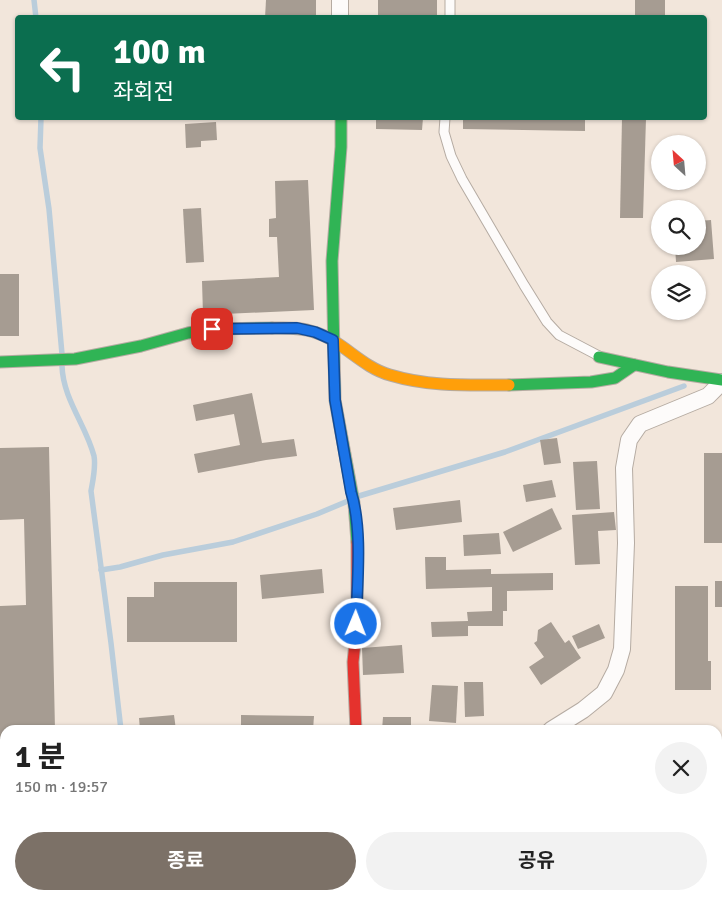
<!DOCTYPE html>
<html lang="ko">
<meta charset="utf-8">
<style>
body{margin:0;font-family:Signika,"Noto Sans KR",sans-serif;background:#f2f2f2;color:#222;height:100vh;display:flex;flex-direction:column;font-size:19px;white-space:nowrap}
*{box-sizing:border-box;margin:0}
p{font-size:16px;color:#767676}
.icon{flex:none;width:28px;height:28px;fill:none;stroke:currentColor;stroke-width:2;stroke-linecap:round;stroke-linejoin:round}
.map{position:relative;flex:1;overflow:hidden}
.details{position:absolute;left:0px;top:725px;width:722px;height:175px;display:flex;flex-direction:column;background:#fff;border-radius:15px 15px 0 0;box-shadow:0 1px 4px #0004}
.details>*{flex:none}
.hud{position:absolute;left:15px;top:15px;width:692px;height:105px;border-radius:5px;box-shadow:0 1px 4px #0004;background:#0b6e4f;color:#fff;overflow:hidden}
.needle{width:32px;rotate:334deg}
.fabs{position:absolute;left:651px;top:135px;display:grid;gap:10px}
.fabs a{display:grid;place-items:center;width:55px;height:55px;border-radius:50%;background:#fff;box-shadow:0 1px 4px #0004;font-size:25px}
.pin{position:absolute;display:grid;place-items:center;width:42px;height:42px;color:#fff;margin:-21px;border-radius:10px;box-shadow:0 2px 8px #0006}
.me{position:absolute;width:55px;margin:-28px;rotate:1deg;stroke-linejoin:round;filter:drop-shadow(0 0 4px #0008)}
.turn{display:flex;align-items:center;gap:18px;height:105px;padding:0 15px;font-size:22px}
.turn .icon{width:65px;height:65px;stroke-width:2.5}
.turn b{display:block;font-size:35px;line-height:42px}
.round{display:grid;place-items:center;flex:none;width:52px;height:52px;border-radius:26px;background:#f2f2f2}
.summary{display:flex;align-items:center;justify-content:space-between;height:85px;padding:0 15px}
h1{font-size:30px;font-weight:700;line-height:38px}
.primary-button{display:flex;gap:10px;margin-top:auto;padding:10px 15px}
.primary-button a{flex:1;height:58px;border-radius:30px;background:#7c7167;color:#fff;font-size:20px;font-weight:700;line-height:58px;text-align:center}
.primary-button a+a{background:#f2f2f2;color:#222}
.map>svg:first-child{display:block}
</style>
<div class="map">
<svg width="722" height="900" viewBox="0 0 722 900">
<rect width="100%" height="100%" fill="#f2e6db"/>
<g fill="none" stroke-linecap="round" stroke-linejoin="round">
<g stroke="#bacddb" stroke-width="5.5">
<path d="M34,0L36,18"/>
<path d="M41,118L40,148L49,209L62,354"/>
<path d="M62,366C63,399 86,425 94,456C96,467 93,480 91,491L111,643L121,730"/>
<path d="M359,496L505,452L684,386"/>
<path d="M101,570L120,567L163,555L233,542L317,514L348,501"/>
<path d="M139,895V900"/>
</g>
</g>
<g fill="#a69c92">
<path d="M266,0H316V18H265Z"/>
<rect x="378" y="0" width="59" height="18"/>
<rect x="635" y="0" width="30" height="18"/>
<path d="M376,118H423L422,130L376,129Z"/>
<path d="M463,118H585V131L463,129Z"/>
<path d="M622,118H646L643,218H620Z"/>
<path d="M216,122L217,140L201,141V147L186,148L185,124Z"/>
<path d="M308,180L314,310L203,315L202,281L279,277L277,237H269V219L276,218L275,181Z"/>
<path d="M201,208L204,262L186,263L183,209Z"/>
<path d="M711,220L714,259L676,262L675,246H698V221Z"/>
<rect x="0" y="274" width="19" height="62"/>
<path d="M252,393L262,443L294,439L297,456L266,460L198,473L194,454L240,445L234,414L196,421L193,405Z"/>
<path d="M557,438L561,463L544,465L540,440Z"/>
<path d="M49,447L55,730H5V739H0V606L26,605L24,519L0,520V448Z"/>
<rect x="704" y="453" width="18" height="90"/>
<path d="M597,461L600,509L576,510L573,462Z"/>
<path d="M552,480L556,497L526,502L523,485Z"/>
<path d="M460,500L462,522L396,530L393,508Z"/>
<path d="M552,508L562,529L513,552L503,532Z"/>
<path d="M614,512L616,530L598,531L600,564L575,565L572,515Z"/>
<path d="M499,533L501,554L464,556L463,535Z"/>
<path d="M425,557H446V570L491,569V574L553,573V590L507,591V611H503V626H468V636L432,637L431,622L468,621L467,612L492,611V587L426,589Z"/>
<path d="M322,569L324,593L262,599L260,575Z"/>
<rect x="715" y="581" width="7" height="26"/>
<path d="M154,582H237V642H127V597H154Z"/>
<path d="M675,586H708V661H711V690H675Z"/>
<path d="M551,622L565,643L569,640L581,658L541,685L529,667L544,657L534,643L537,641L538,630Z"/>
<path d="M599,624L605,638L578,649L572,636Z"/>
<path d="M402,645L404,673L363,675L362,648Z"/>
<path d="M464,682H483L484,716L465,717Z"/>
<path d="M432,685L458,686L456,723L429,721Z"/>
<path d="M174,715L176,730H140L139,718Z"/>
<path d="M241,715L314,716L313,730H241Z"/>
<path d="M383,717H411V730H382Z"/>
<path d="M0,756H5V895H88V900H0Z"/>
<rect x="718" y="857" width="4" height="32"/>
<path d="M156,895H198V900H157Z"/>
<path d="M254,895H302L295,900H254Z"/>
<rect x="451" y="895" width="157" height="5"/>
</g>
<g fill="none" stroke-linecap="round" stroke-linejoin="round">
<g stroke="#b5aba2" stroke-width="11">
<g id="lane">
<path d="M450,18V0"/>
<path d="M445,118L444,132L451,156L462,179L524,285L547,322L559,335L599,356"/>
</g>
</g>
<g stroke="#b5aba2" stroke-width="18">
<g id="street">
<path d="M340,18V0"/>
<path d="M551,730L583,710L604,693L616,670L622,649L626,543L624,468L629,440L640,424L708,396L722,382"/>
<path d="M362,895L363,900"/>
</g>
</g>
<g stroke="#b5aba2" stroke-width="13">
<g id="fast">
<path d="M341,118V147L332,261L335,400L354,503L357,542"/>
<path d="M599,357L668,372L722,380"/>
<path d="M0,362L75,359L141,346L188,333L212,329L272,328"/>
<path d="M509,385L591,382L615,378L634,365"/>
</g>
</g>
<g stroke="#b5aba2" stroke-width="13">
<path id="slow" d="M272,328C286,328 300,327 314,332C342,340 361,367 390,375C430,387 468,385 509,385"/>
</g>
<g stroke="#b5aba2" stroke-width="13">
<path id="jam" d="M356,730L353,662L357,624V542"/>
</g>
<use href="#lane" stroke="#fdfbfa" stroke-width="9"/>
<use href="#street" stroke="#fdfbfa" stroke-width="16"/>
<use href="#fast" stroke="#30b455" stroke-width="11"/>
<use href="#slow" stroke="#ff9f0a" stroke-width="11"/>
<use href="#jam" stroke="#e5322d" stroke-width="11"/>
</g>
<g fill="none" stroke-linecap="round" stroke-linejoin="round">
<g stroke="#114b97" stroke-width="12">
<path id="route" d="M212,329L297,328L315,332L333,340L335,400L351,492C363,530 357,584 356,624"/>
</g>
<use href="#route" stroke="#1a73e8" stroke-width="9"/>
</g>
</svg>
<div class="fabs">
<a><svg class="needle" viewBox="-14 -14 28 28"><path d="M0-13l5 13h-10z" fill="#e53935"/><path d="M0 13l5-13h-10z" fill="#767676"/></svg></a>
<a><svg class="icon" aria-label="search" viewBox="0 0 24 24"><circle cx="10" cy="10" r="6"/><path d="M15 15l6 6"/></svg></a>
<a><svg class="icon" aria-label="layers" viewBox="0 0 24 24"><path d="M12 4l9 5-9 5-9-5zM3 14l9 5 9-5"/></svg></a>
</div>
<div class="pin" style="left:212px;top:329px;background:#d93025"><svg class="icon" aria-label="arrive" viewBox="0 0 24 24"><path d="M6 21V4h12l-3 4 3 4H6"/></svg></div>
<svg class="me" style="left:356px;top:624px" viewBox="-20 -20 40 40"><circle r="17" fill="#1a73e8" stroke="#fff" stroke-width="3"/><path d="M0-11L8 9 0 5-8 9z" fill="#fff"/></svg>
<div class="hud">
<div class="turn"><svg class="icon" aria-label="left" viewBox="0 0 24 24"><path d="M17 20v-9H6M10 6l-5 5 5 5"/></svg><div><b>100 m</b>좌회전</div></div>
</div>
<section class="details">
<div class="summary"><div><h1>1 분</h1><p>150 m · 19:57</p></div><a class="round"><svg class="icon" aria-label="close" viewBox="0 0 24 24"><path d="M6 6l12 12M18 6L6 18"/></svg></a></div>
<div class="primary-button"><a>종료</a><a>공유</a></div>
</section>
</div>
